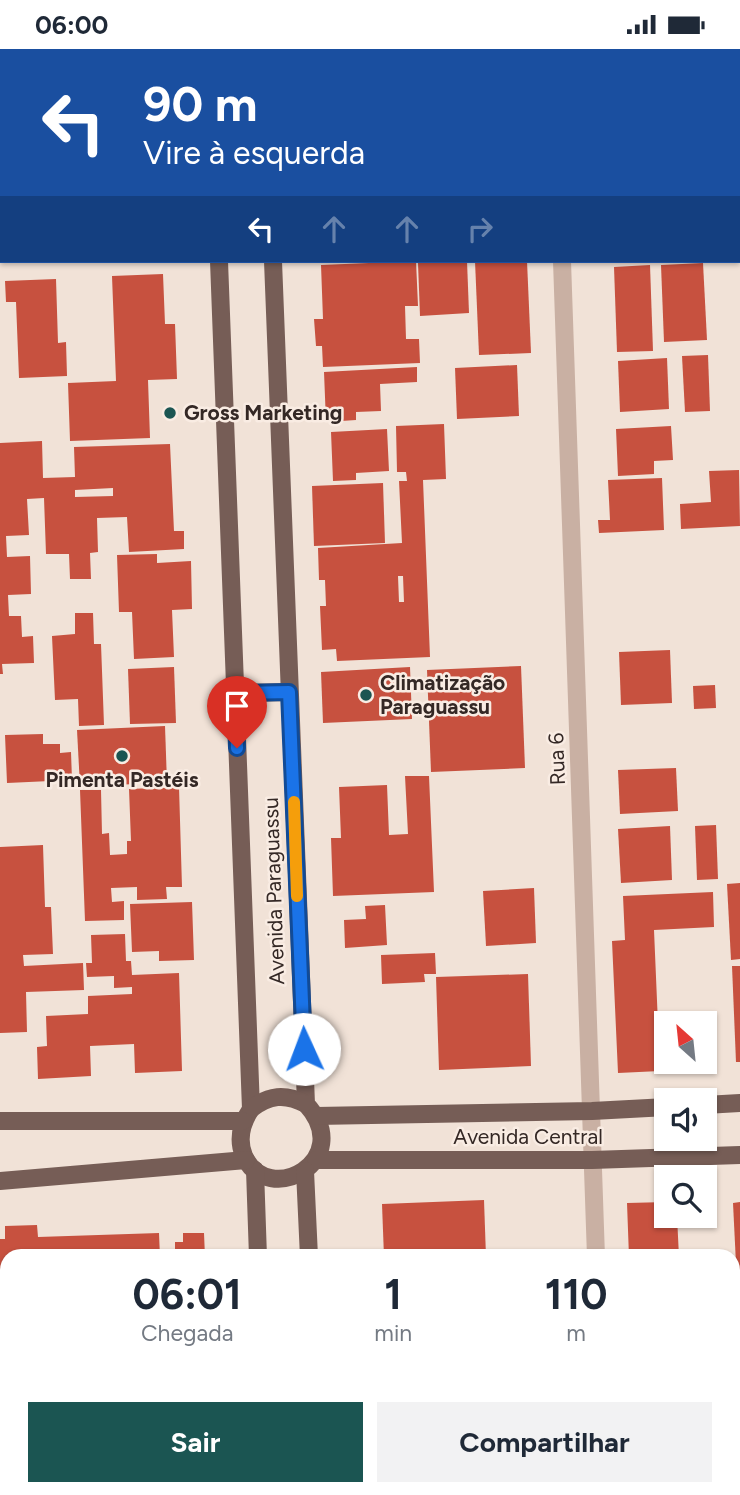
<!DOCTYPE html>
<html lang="pt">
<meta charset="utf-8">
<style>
body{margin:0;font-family:Figtree,sans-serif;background:#f2f2f3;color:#1f2937;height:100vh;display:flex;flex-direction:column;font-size:26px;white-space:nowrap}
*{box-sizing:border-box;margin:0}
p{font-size:23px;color:#747a83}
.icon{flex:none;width:38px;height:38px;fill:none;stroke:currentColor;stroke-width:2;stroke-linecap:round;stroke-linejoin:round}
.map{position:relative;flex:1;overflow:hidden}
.side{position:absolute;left:0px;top:1200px;width:740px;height:247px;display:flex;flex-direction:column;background:#fff;border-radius:21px 21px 0 0;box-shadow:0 2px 5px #0004}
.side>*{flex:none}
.guide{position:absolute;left:0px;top:0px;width:740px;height:214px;box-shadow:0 2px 5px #0004;background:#1a4fa0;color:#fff;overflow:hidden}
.needle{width:46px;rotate:333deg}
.fabs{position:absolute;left:654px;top:962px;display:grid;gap:14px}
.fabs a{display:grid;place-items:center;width:63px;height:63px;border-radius:0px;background:#fff;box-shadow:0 2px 5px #0004;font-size:35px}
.pin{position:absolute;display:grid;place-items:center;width:60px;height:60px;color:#fff;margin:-72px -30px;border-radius:50% 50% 50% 0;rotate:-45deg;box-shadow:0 0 7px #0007}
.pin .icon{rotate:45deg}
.me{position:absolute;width:77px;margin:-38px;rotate:358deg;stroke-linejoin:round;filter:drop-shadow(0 0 5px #0008)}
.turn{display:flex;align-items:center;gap:24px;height:147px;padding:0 28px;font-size:32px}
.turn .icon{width:91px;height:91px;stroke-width:2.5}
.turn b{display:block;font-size:49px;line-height:60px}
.lanes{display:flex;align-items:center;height:66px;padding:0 28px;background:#0003;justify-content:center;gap:35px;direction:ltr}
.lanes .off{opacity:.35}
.eta{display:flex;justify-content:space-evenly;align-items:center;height:119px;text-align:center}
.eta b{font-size:42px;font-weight:700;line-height:49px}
.primary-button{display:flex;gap:14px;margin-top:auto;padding:14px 28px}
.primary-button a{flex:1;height:80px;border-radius:0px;background:#1b5552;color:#fff;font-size:28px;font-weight:700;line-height:80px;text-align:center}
.primary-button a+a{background:#f2f2f3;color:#1f2937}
.status{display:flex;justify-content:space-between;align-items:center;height:49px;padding:0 35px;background:#fff;direction:ltr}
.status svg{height:19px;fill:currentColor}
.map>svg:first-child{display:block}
</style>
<div class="status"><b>06:00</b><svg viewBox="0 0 49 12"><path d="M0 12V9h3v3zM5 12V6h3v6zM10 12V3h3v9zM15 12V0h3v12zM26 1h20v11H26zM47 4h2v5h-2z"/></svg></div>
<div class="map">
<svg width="740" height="1446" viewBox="0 0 740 1446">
<rect width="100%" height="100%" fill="#f1e2d7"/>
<g fill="#c7513f" fill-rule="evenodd">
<path d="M416,212L418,257H405L406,290H419L420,314L323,318L322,297H316L314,270H323L321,216Z"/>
<path d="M467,212L469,264L420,267L418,214Z"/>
<path d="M475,212H527L531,304L479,306Z"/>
<path d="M703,214L707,291L664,293L661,216Z"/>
<path d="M650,216L653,302L617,303L614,218Z"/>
<path d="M163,225L165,275H175L177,330L148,331L150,389L70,392L68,334L116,332L112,227Z"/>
<path d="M56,230L58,294L66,293L67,327L19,329L16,253H6L5,232Z"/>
<path d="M708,306L710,362L685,363L682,307Z"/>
<path d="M667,309L669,360L620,363L618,312Z"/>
<path d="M517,316L519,367L457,370L455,319Z"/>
<path d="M417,318V333L380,335L381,362L356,363V371L326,373L324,323Z"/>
<path d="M444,375L446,430L423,431L430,608L337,612L336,600L322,601L320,557H326L325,531H319L318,499L402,494L399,432H407L406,423H397L396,377ZM398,527H403L404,553H399Z"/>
<path d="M671,377L673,411L654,412V425L618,427L616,380Z"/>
<path d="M387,380L389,422L356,424V431L333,432L331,383Z"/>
<path d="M42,392L43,429L75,428L74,398L170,395L174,482H184V500L129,503L127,468L97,469L98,503L90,504L91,530H70L69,505H46L44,449L27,450L29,486L6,487L7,508L30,507L31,545L8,546L9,567H21L22,588L33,587L34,614L2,615L3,625H0V394ZM113,439V447L75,448V441Z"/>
<path d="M739,421L740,477L681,480L680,455L711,453L709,422Z"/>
<path d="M662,429L664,481L599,484L598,471H610L608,431Z"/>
<path d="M383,434L385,494L314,497L312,437Z"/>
<path d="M157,505V514L191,512L192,560L172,561L174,608L134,610L132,563H119L117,506Z"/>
<path d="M75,564H93L94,595H101L104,676L79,677L78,650L55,651L52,587L75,585Z"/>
<path d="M670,601L672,654L621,656L619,603Z"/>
<path d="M521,617L525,719L431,723L427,621Z"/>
<path d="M174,618L176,674L130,675L128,620Z"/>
<path d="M410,618L412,670L323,674L321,623Z"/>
<path d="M715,636L716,659L694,660L693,637Z"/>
<path d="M165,677L167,734L80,737L77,681Z"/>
<path d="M43,685V695H60V704L71,703L72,731L7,734L5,686Z"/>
<path d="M676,719L678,762L620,765L618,721Z"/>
<path d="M405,727H429L434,843L333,847L331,789H341L339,738L387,736L389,786L408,785Z"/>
<path d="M179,738L182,838H166L167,850L137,851V838L111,839L112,853L124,852V871L85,872L80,741H101L102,785L109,784L110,806L127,805V792H131L129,740Z"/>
<path d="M716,776L718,830L697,831L695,777Z"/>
<path d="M670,777L672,831L621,834L618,780Z"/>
<path d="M43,796L45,858H51L53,905L23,906L24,917L83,914L84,941L26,943L27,983L0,984V798Z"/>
<path d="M740,834V910L731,911L727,835Z"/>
<path d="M534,839L536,894L486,897L483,842Z"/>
<path d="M713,843L714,878L654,881L660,1022L618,1024L612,892L625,891L623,847Z"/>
<path d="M192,853L194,911L159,912V902L132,903L130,855Z"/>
<path d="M385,856L387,896L345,899L344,871L366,870L365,857Z"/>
<path d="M125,885L126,912H131L132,926L179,924L182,1022L135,1024L134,995L90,997L91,1027L38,1030L37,998L47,997L46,967L88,965V947L132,945V938L114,939V927L87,928L86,914H92L91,886Z"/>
<path d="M435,904L436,925H424L425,933L382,935L381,906Z"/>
<path d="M732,917H740V1013H736Z"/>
<path d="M528,925L531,1017L439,1021L436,928Z"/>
<path d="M484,1151L486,1208H384L382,1155Z"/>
<path d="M667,1153V1167H677L679,1208H629L627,1154Z"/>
<path d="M740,1153V1255H738L733,1154Z"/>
<path d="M37,1176L38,1188L159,1184L160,1208H7V1235H0V1190H5V1177Z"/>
<path d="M183,1184H204L205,1208H175V1193H183Z"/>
<rect x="0" y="1262" width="7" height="28"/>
<rect x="0" y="1348" width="7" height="43"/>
<path d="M0,1429H7V1440H209V1446H0Z"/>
<path d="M344,1440H393V1446H345Z"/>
</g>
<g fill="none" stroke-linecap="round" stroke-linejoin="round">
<g stroke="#c9b0a3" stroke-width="18">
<path d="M554,0V2"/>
<path d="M738,151H740"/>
<path d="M0,178H2"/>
<path d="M562,212L596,1208"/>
<path d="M607,1440V1446"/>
</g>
<g stroke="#765d56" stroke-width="18">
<path d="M212,0V2"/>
<path d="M265,0L266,2"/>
<path d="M219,212L251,1060C241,1075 237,1090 244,1107C268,1160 357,1111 306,1055L273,212"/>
<path d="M235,644L289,643"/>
<path d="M705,1056L740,1054"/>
<path d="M251,1060C269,1046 285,1044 306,1055"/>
<path d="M316,1067L592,1062L667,1058"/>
<path d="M0,1072H243"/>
<path d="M316,1111H592L740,1106"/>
<path d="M255,1121L258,1208"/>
<path d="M305,1122L309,1208"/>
<path d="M0,1132L246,1111"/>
<path d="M265,1440V1446"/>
<path d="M318,1440V1446"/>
</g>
</g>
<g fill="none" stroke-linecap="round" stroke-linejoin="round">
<g stroke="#114b97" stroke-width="18">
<path id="route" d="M237,699L235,644L289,643L304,1000"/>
</g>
<use href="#route" stroke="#1a73e8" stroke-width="12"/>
<path stroke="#f59e0b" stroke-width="12" d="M294,753L297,847"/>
</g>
<g fill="#1b5552" stroke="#f9ece3" stroke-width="2.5">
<circle cx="170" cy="364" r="7"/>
<circle cx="366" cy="646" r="7"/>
<circle cx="122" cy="707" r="7"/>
</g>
<g text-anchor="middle" stroke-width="5" stroke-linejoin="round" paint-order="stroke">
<g font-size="21" font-weight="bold" fill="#342825" stroke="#f9ece3" text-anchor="start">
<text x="184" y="371">Gross Marketing</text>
<text x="380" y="641">Climatização<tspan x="380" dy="24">Paraguassu</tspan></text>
<text x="122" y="738" text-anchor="middle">Pimenta Pastéis</text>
</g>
<g font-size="21" fill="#342825" stroke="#f9ece3">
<text transform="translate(557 710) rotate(-92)" y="7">Rua 6</text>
<text transform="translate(274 842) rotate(-92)" y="7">Avenida Paraguassu</text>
<text x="528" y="1095">Avenida Central</text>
</g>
</g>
</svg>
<div class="fabs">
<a><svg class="needle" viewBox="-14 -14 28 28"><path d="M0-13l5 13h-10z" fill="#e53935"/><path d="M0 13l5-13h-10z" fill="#747a83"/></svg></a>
<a><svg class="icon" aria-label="sound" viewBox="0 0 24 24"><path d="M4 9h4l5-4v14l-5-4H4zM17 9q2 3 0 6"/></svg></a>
<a><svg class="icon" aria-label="search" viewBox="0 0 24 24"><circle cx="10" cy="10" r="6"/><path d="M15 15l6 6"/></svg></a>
</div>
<div class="pin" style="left:237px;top:699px;background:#d93025"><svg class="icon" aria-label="arrive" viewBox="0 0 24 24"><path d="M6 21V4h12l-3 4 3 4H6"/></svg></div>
<svg class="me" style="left:304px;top:1000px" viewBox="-20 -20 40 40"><circle r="19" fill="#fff"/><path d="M0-13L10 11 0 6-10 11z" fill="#1a73e8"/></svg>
<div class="guide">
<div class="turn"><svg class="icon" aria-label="left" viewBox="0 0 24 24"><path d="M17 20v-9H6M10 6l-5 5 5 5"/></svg><div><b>90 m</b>Vire à esquerda</div></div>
<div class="lanes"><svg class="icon" aria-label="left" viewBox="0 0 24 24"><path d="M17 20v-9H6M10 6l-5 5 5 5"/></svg><svg class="icon off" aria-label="ahead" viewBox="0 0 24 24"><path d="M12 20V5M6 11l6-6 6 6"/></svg><svg class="icon off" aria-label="ahead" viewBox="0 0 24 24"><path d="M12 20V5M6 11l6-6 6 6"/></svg><svg class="icon off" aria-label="right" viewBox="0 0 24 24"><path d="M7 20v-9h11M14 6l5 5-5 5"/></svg></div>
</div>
<section class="side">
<div class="eta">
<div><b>06:01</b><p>Chegada</p></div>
<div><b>1</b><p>min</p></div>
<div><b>110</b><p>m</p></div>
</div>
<div class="primary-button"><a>Sair</a><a>Compartilhar</a></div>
</section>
</div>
